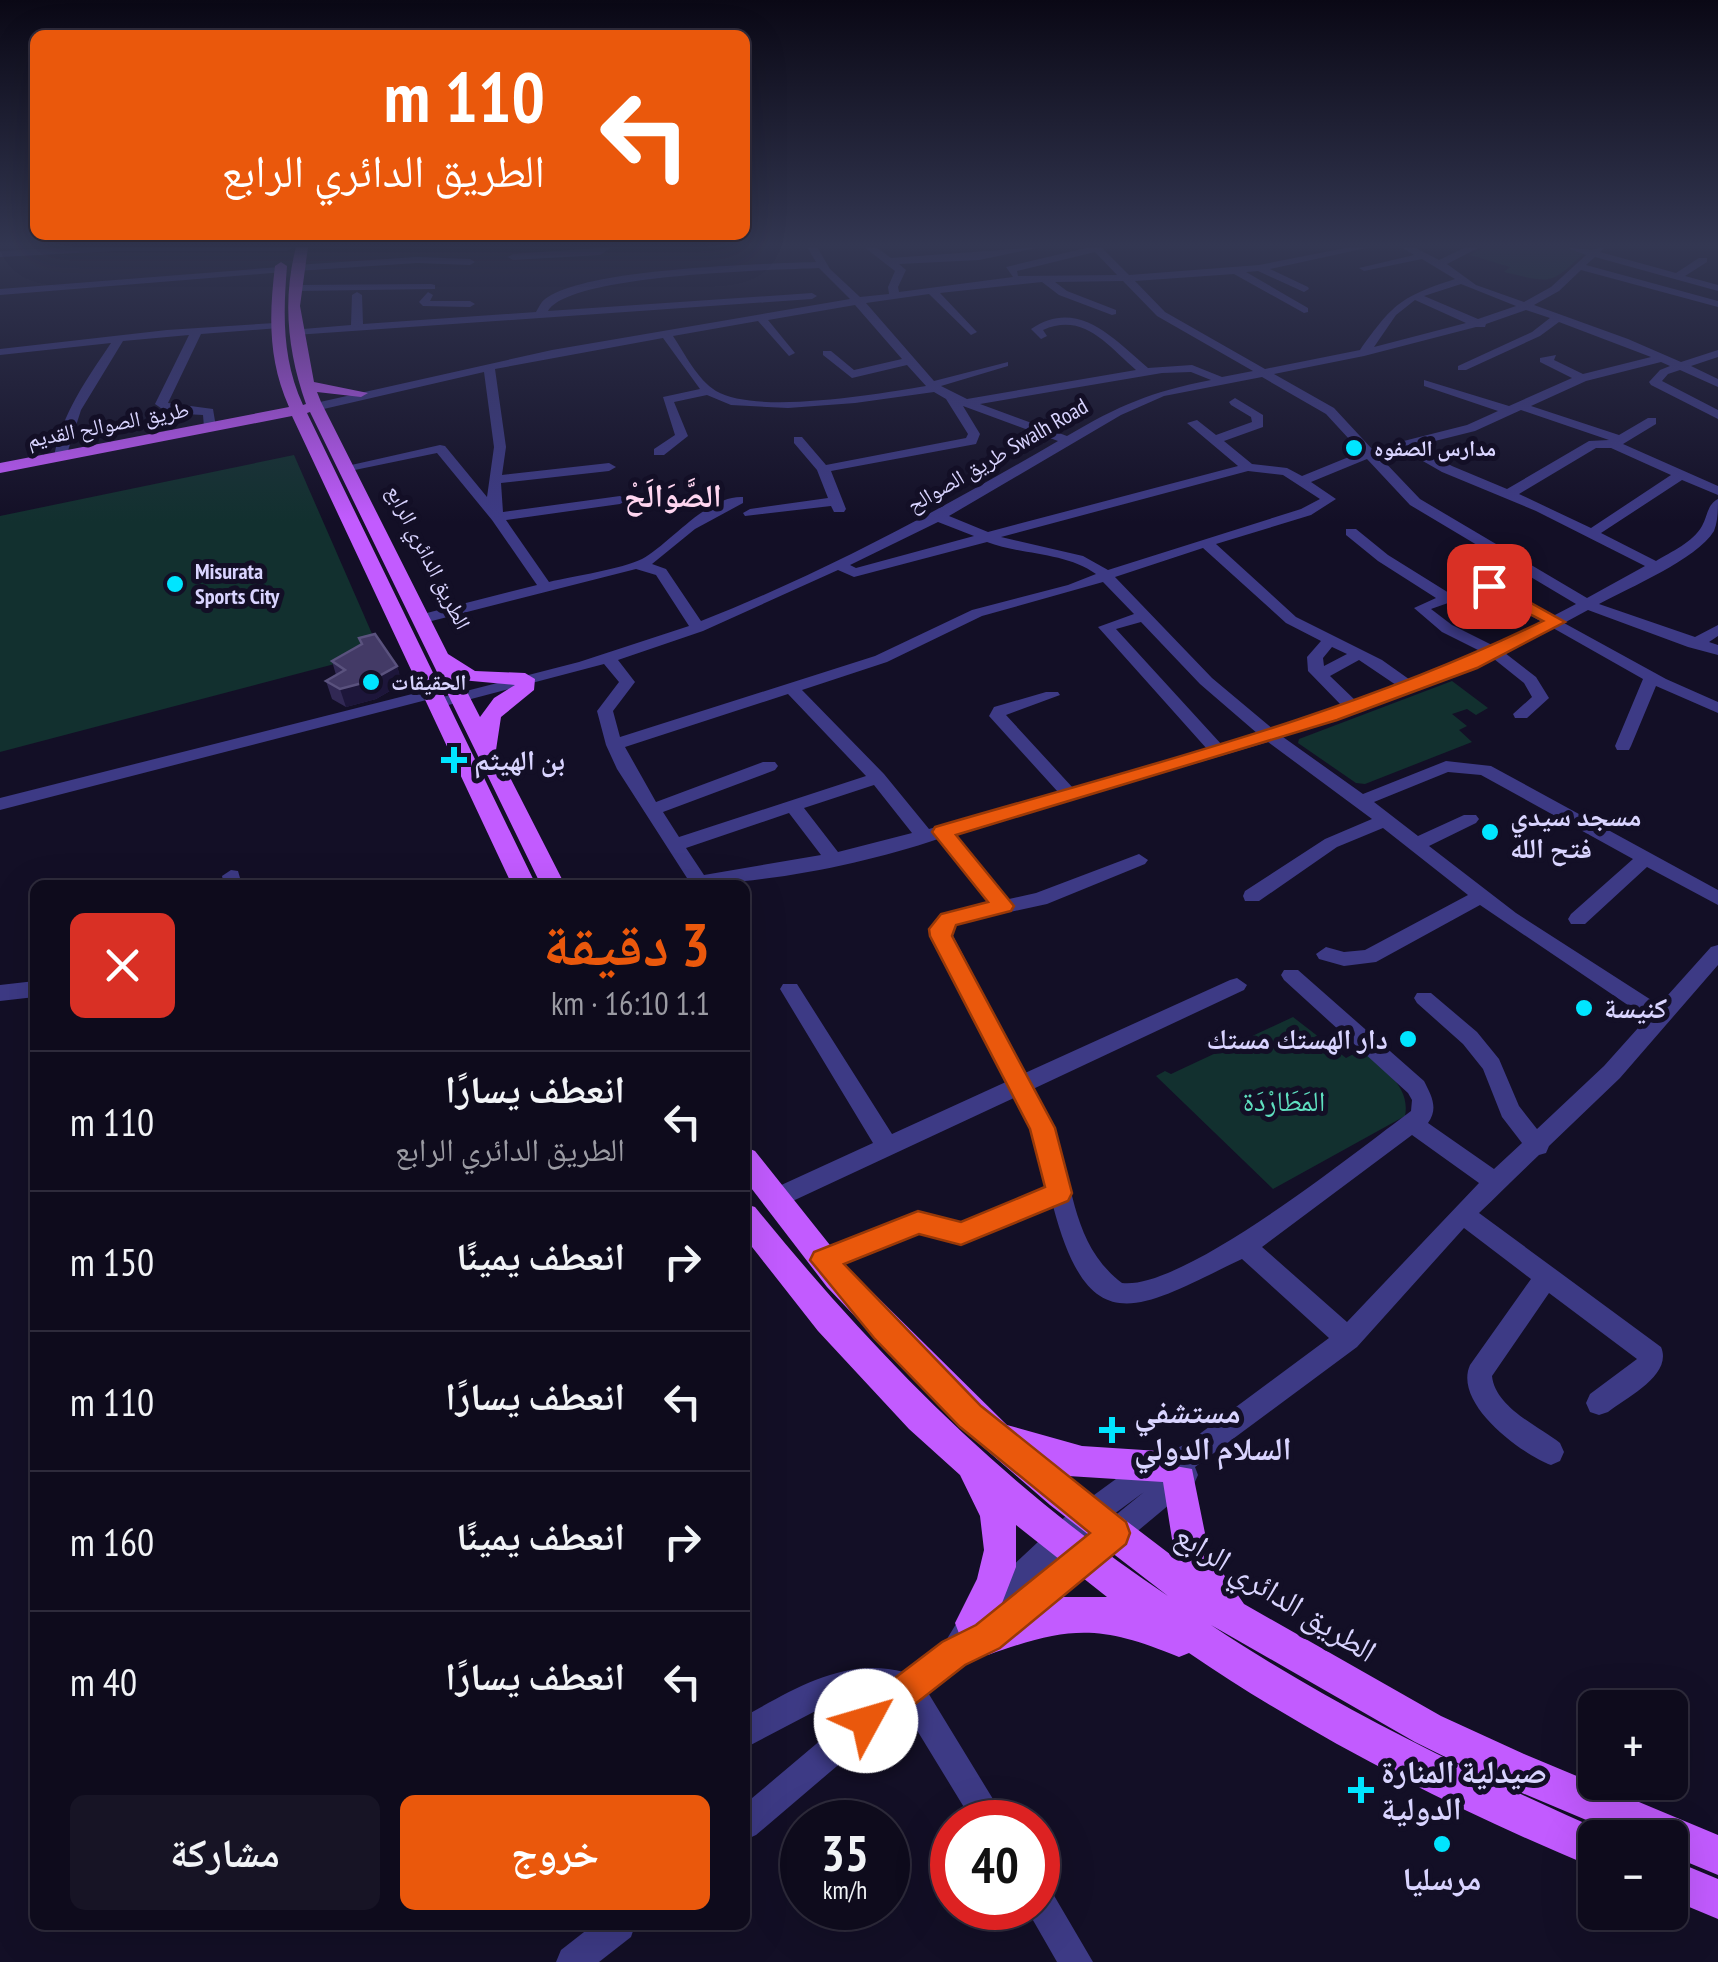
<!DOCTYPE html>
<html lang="ar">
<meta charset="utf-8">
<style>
body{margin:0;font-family:"PT Sans Narrow","Noto Naskh Arabic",sans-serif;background:#171425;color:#f1f3f6;direction:rtl;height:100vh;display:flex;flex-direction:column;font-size:38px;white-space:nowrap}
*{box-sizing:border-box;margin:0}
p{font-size:32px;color:#9b9ba3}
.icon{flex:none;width:55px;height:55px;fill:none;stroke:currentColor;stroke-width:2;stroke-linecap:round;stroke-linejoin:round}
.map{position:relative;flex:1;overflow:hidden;direction:ltr}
.sheet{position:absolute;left:30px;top:880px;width:720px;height:1050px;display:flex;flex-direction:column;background:#0e0b1c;border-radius:15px;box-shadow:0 10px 40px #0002,0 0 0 2px #2e2b3b;direction:rtl}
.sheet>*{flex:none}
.top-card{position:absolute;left:30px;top:30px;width:720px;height:210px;border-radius:15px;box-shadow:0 10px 40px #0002,0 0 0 2px #2e2b3b;direction:rtl;background:#ea580c;color:#fff;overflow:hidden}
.fabs{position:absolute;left:1578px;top:1690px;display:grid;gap:20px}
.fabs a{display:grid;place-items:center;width:110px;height:110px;border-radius:15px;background:#0e0b1c;box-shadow:0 10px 40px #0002,0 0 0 2px #2e2b3b;font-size:50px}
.speed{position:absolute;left:780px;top:1800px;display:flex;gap:20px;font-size:50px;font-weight:700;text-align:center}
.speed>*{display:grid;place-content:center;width:130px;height:130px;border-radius:50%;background:#0e0b1c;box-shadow:0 10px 40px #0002,0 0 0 2px #2e2b3b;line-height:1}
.speed small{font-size:25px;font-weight:400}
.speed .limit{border:15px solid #d22;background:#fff;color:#111}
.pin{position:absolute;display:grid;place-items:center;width:85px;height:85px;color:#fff;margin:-42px;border-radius:20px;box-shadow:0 5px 15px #0006}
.me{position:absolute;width:110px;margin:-55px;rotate:51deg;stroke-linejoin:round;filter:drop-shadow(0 0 8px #0008)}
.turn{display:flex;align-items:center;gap:35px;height:210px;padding:0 40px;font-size:45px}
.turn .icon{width:130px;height:130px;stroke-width:2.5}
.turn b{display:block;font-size:70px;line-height:85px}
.round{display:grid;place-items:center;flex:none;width:105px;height:105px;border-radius:15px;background:#171425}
.summary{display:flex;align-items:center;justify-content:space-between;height:170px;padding:0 40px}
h1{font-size:60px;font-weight:700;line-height:75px;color:#ea580c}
.button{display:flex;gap:20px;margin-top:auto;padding:20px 40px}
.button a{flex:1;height:115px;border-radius:15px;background:#ea580c;color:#fff;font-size:40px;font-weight:700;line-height:115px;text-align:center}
.button a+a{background:#171425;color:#f1f3f6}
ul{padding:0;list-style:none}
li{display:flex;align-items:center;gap:30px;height:140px;padding:0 40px;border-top:2px solid #2e2b3b}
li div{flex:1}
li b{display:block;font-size:38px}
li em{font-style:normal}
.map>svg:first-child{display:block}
</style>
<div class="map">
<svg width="1718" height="1962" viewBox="0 0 1718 1962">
<rect width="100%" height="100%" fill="#130f26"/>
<g fill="#12302f">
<path d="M1484,247H1562L1585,252C1550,286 1551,283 1504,272L1510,267L1470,255Z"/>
<path d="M294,455L380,652L0,752V516Z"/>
<path d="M1452,681L1488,708L1476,715L1467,709L1452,714L1467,726L1459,730L1472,742L1365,784L1356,783L1298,743L1299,739Z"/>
<path d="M1293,1017L1346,1058L1361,1050C1382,1069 1411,1085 1405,1116L1273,1189L1156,1076L1165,1071L1171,1074Z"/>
</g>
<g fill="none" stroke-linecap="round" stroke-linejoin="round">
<g fill="#3d3a85" fill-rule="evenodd">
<path d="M72,247H291L292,248L287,251H115L0,257V251Z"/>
<path d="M612,247L600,255L513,260L508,257L513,254Z"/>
<path d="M807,247H817L830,269L860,297L889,294L888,287L895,271L864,247H876L891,258L1041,247L979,260L899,264L906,270L898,287L899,292L1013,277L1006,267L1090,247H1101L1129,275L1259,265L1350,247H1371L1270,269L1308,287L1309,289L1304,292L1258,271L1246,272L1308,308V312L1304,313L1234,274L1135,281L1165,312L1265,369L1360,350C1393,304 1400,297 1455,279L1422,259L1364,271L1359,268L1414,255L1401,247H1414L1439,260L1466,247H1480L1447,264L1476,285L1524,302L1551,287L1586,255L1565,247L1591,250L1605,247L1600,252L1676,273L1699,258H1707V262L1685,276L1718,285V291L1595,257L1586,265L1718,301V307L1581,270L1559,291L1534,305L1628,339L1681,362L1718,350V357L1691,366L1718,379V387L1680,370L1668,374L1662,381L1718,410V419L1651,385L1649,382L1660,370L1670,366L1661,362L1586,381L1531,406L1619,435L1648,418H1656V424L1623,444L1718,486V495L1682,480L1601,533L1656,561C1671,552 1693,542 1702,526C1708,515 1707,505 1718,499C1718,509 1718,521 1714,531C1696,560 1630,587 1599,604L1695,637L1718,625V636L1709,642L1718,645V655L1688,647L1588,610L1564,623L1666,679L1718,702V713L1656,686L1631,746L1629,750H1617L1615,746L1643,679L1553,628L1505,653L1536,677L1549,698L1527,718H1515L1513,714L1532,697L1524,683L1494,659L1417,691L1283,737L1363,794L1446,761L1491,766L1718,890V905L1647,867L1585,924H1571L1568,919L1571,914L1633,859L1481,775L1448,772L1374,802L1418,836L1464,815H1476L1479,819L1476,823L1429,846L1516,913L1659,1005L1711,947L1718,945V965L1620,1078L1549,1146L1546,1153L1539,1155C1518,1175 1500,1193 1479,1213L1661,1347C1673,1375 1627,1397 1608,1412L1599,1415L1590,1412L1586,1403L1590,1394L1637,1359L1549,1293L1492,1376C1495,1407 1538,1426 1560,1443L1564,1452L1560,1461L1551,1465C1520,1453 1453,1403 1470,1365L1531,1279L1464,1228L1357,1347L1195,1467L1198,1475L1194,1484L1013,1635L1003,1639L993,1635L989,1626L977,1640L981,1648L976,1658L927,1691L1007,1822H973L904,1709L756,1835L745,1840V1804L873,1696L827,1705L745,1748V1716C796,1688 845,1657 904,1672L942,1647L964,1611L1068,1514L1131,1468L1186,1444L1329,1338L1242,1259C1141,1307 1090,1347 1053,1206L961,1243L920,1232L824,1271L816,1267L812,1260L816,1253L919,1212L960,1223L1048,1187L1032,1128L1016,1097L782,1206L774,1209L766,1206L763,1199L766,1192L873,1143L783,994L780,989L783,984H797L892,1134L1008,1081L930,929L941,914L991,903L938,839C862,865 758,885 678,885L687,878L617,769L606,745L597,711L619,682L604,664L437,708L429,703L431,700L579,662L689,626L656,575L636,569L420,624L415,622V616L537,585L492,520L437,453L345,472L338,468L440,445L445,446L487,497L494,447L484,372L315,411L311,410V404L552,350L850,299L819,268C773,270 569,274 548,311L812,293L817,296L812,299L295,335L291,334V330L351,325L352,295L357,292L362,295L363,324L536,312C539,307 541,302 545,299C585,268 760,264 816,262ZM1095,252L1117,275L1018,276L1017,271ZM1123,281L1157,316L1253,371L1222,377L1192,365L1148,368C1114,339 1078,297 1031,329L1041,339L1047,336L1043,330C1084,312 1107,345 1136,370L967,399L941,386L1008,366V362L934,381L866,303L929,294L971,335L977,332L975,330L940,293L1042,282L1059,295L1112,315L1116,314V310L1067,291L1055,282ZM1461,284L1516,306L1478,319L1424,296ZM1415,300L1466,323L1374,347L1396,315ZM855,305L902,359L854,370L831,351H823V355L852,378L907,365L926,386C878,394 757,415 716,391C697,379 685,354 673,336L758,321L789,356L795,353L768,320ZM1526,310L1550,318L1532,332L1458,366V370H1466L1540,336L1559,322L1651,357L1583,374L1554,360L1556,355L1540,358V362L1572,378L1509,406L1424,380V386L1498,411L1467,425L1372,449L1334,408L1274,374L1364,356L1476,327H1485L1486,324ZM663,338L700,389L663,397L675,435L654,449V455H664L688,436L674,402L707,395L731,405L788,408L855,403L934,392L946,399L968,434L966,438L826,465L802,437H794V443L817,470L828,498L750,509L743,513L745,516L831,506L834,512H844L846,509L831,471L976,444L980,434L963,406L1058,441C943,508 826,572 701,621L666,569L652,564L695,529L743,503V497C707,495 670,544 642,559C622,569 574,576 549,582L506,520L620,504L627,500L620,496L503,512L501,483L609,471L616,467L609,463L502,475L506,447L495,369ZM1191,372L1211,380C1150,392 1120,405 1067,436L980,404L1162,373ZM1262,377L1326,414L1361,452L1302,476L1287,468L1252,464L1224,441L1263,427V415L1235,398L1229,402L1231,405L1251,417L1252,422L1216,435L1197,420L1187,423L1238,466L988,532L949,516L1121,415L1164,396ZM1521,410L1609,440L1589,441L1507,489L1452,466L1415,446L1475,431ZM1596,448H1611L1671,475L1591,528L1519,494ZM1402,449L1442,472L1536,511L1645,566L1587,598L1420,499L1378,455ZM1367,459L1410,505L1576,604L1553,616L1486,581L1449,593L1388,555L1356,529H1346V535L1378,561L1436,598L1414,608L1442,632L1482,652L1413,682L1382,660L1296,617L1216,544L1311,515L1336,499L1311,482ZM1248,471L1283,475L1320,499L1301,509L1108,570L1083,556L1001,537ZM938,522L974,536L856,568L850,565ZM987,542C1021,555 1066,552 1096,574L1068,585L972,610L875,656L620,737L613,711L635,682L618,660L703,631L838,570L854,577ZM1203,548L1286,623L1321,641L1307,657L1308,671L1342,706L1273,729L1212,678L1115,577ZM1103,582L1134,614L1098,627L1207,749L1073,788L1006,715L1060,695L1058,692H1046L994,707L989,716L1058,792L929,829L884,774L802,690L887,662L982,616ZM1485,590L1542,622L1494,646L1452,625L1431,609ZM1141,622L1200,684L1258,734L1222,745L1116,629ZM1332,647L1347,654L1324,666L1323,658ZM1359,660L1399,687L1356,701L1330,676ZM788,694L866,776L679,837L663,812L775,770L778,766L775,762H763L656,802L625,747ZM1268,742L1372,819L1325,839L1245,891L1243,896L1245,901H1259L1337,847L1383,828L1468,895L1365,950L1344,952L1326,947L1316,954L1319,959L1344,966L1376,962L1480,905L1647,1018L1604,1066L1537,1129L1519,1106L1499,1059L1477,1032L1431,993H1417L1414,998L1417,1003L1463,1044L1483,1069L1502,1117L1522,1143L1494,1169L1428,1123C1439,1108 1431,1095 1424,1081L1298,970H1284L1281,975L1284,980L1408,1093L1412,1100L1411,1111C1358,1150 1183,1291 1122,1283C1072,1245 1074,1186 1055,1130C1050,1116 1041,1102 1033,1089L1244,990L1247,985L1237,978L1230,980L1025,1073L950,930L954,924L1047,904L1145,864L1148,860L1139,854L1036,893L1009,899L954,835ZM874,785L912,833L838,852L804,808ZM789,813L821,855L704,875L686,848ZM1412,1135L1479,1183L1347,1322L1262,1247ZM1144,1492L1033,1582L1087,1534Z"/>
<path d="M417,257L470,259L475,262L470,265L417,263L296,271L291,268L296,265Z"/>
<path d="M280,267L284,272L0,295V289Z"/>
<path d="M431,284L435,285V289L294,291L289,288L294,285Z"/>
<path d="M428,292L433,295L430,301H470L475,304L470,307L423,306L419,302Z"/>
<path d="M275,323L279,324V328L201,334L168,403L213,409L216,427L210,431L204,427L203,415L168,413L155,404L189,335L123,341L81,410L66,457L60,461L54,457C62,413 87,379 111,343L0,355V349L167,330Z"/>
<path d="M432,689L438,691V697L0,810V798Z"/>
<path d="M231,870L238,871L242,885H224L222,876Z"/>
<path d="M35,981V997L0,1001V985Z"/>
<path d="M1038,1882L1049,1887L1093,1962H1057L1026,1908H1038Z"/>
<path d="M593,1925H635L631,1937L599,1962H556L561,1950Z"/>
</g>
<g fill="#c25bff" fill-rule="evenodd">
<path d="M296,247H308L300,306L314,382L368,393L361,397L317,392L321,402L448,654L475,671L525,673L535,679L534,690L501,717L496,750L565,885H541L310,412L307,413L536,885H512L292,416L0,473V463L289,407C268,360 269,316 275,266L281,262L287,266C283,315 282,359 303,405L306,404C288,353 282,301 296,247ZM461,680L515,685L494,698L480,717Z"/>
<path d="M745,1147L755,1151L849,1269L1007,1425L1082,1446L1159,1451L1171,1455L1175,1466L1192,1469L1209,1553L1244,1604L1441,1716L1524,1754L1718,1835V1875L1670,1855V1838H1629L1496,1782L1415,1742L1211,1625C1337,1709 1472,1773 1609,1834L1611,1838H1595V1868C1454,1809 1315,1739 1189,1653L1179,1657C1099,1624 1069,1626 988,1655L975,1650L971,1640L960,1636L955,1623L977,1579L984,1550L980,1516L960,1475L909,1429L818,1331L745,1238V1204L755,1207C877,1357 1006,1488 1168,1596L1050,1505L960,1427L827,1287L745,1180ZM1068,1476L1163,1482L1175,1558L1074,1481ZM1016,1525L1107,1597H1062L997,1616L1016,1567Z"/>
<path d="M1670,1859L1718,1879V1919L1670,1899Z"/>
</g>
</g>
<path fill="#312854" d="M359,638L397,666L402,684L376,699L346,707L332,699L326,681L336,675L332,661L361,644Z"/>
<path fill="#1d163a" d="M397,666L402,684L376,699L346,707L340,689Z"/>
<path fill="#433a66" stroke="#5a527e" stroke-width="2.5" d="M375,634L397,666L370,681L340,689L326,681L345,670L332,661L362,644L359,638Z"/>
<linearGradient id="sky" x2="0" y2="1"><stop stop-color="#0a0815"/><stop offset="0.47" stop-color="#333752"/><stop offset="1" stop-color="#333752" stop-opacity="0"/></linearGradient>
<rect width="1718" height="522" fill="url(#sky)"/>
<path fill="#ea580c" stroke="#983908" stroke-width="2.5" d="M1483,583H1495L1565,622L1477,668L1337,720L956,835L1014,906L1011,911L956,925L952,936L1055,1128L1072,1193L1068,1201L961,1245L919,1234L844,1264L981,1406L1126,1522L1130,1533L1126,1544L1000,1648L965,1665L878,1733L866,1738L854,1733L849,1721L854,1709L942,1642L976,1625L1090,1533L960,1427L874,1338L810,1260L814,1252L918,1211L961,1222L1045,1187L1030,1129L930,936L929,929L941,914L988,902L932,832L935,827C1140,767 1350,716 1543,621L1483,590Z"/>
<g fill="#00e5ff" stroke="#130f26" stroke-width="4">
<circle cx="1354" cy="448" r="10"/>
<circle cx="175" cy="584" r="10"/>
<circle cx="371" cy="682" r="10"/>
<path d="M449 745h10v10h10v10h-10v10h-10v-10h-10v-10h10z"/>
<circle cx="1490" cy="832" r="10"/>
<circle cx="1584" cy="1008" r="10"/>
<circle cx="1408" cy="1039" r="10"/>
<path d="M1107 1415h10v10h10v10h-10v10h-10v-10h-10v-10h10z"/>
<path d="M1356 1775h10v10h10v10h-10v10h-10v-10h-10v-10h10z"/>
<circle cx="1442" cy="1844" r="10"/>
</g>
<g text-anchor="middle" stroke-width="10" stroke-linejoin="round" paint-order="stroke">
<g font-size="22" fill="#d9d4ff" stroke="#130f26">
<text transform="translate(108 424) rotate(-11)" y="8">طريق الصوالح القديم</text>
<text transform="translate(997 455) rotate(-30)" y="8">طريق الصوالح Swalh Road</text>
<text transform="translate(429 557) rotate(63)" y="8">الطريق الدائري الرابع</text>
</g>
<g font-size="22" font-weight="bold" fill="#d9d4ff" stroke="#130f26" text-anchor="start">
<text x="1374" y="456">مدارس الصفوه</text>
<text x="195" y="579">Misurata<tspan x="195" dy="25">Sports City</tspan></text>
<text x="391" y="690">الحقيقات</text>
</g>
<g font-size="28" font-weight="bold" fill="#d9d4ff" stroke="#130f26" text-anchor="start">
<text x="474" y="770">بن الهيثم</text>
<text x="1510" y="826">مسجد سيدي<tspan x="1510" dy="32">فتح الله</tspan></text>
<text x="1604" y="1018">كنيسة</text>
<text x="1388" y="1049" text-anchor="end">دار الهستك مستك</text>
</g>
<g font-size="28" fill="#5fe0c0" stroke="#130f26">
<text x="1284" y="1111">المَطَارْدَة</text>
</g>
<g font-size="32" font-weight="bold" fill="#ffd6f0" stroke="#130f26">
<text x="673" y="507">الصَّوَالَحْ</text>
</g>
<g font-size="32" font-weight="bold" fill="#d9d4ff" stroke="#130f26" text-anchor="start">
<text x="1134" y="1423">مستشفي<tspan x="1134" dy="37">السلام الدولي</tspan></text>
<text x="1381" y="1783">صيدلية المنارة<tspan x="1381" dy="37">الدولية</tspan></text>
<text x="1442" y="1890" text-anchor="middle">مرسليا</text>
</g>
<g font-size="32" fill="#d9d4ff" stroke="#130f26">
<text transform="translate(1276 1593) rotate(32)" y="11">الطريق الدائري الرابع</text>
</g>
</g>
</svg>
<div class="fabs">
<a>+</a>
<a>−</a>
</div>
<div class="speed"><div>35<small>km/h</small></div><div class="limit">40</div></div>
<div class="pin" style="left:1489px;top:586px;background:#d93025"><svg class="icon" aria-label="arrive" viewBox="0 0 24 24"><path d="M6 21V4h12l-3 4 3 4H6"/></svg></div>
<svg class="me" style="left:866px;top:1721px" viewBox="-20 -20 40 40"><circle r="19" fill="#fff"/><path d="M0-13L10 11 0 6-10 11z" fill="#ea580c"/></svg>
<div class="top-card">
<div class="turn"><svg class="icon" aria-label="left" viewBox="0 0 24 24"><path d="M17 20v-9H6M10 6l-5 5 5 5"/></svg><div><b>110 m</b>الطريق الدائري الرابع</div></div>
</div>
<section class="sheet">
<div class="summary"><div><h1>3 دقيقة</h1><p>1.1 km · 16:10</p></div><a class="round" style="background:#d93025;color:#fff"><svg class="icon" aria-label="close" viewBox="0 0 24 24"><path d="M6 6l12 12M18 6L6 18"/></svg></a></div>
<ul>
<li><svg class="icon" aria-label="left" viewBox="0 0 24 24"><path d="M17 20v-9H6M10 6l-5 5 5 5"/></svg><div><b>انعطف يسارًا</b><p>الطريق الدائري الرابع</p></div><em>110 m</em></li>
<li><svg class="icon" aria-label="right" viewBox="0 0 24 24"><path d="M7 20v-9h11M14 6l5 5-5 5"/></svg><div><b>انعطف يمينًا</b></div><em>150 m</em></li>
<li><svg class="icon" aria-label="left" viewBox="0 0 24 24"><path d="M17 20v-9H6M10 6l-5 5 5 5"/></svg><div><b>انعطف يسارًا</b></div><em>110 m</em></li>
<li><svg class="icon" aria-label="right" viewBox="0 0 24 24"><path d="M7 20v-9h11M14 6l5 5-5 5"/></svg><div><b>انعطف يمينًا</b></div><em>160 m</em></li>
<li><svg class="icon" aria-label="left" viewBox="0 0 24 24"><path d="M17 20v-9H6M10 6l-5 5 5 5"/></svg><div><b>انعطف يسارًا</b></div><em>40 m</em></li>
</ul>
<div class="button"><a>خروج</a><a>مشاركة</a></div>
</section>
</div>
